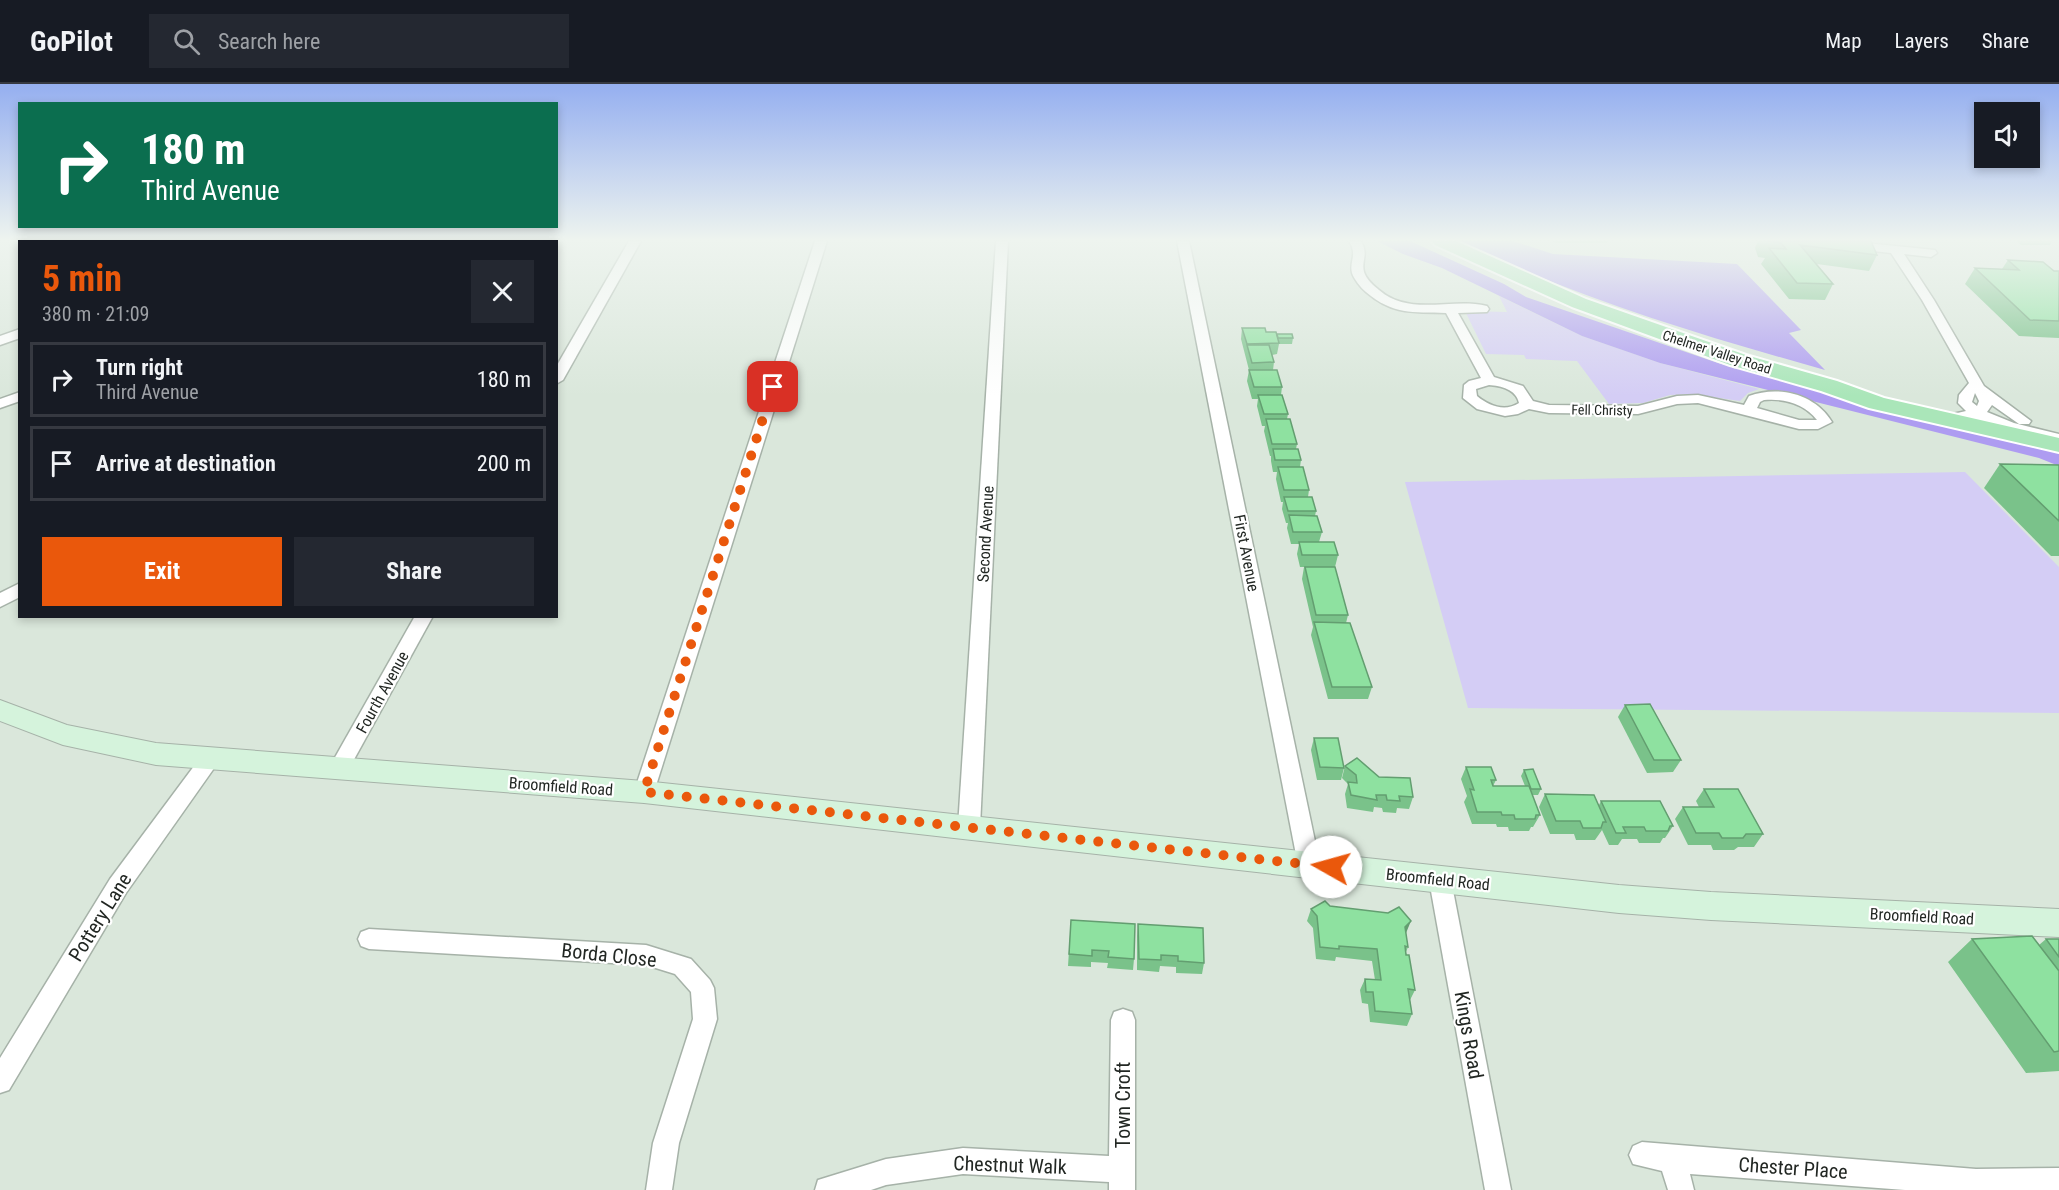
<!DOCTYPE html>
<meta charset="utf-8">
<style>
body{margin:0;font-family:"Roboto Condensed",sans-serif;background:#242831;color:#f1f3f6;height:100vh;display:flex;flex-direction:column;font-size:22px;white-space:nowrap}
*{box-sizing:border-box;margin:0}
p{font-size:20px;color:#9ea1a6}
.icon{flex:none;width:33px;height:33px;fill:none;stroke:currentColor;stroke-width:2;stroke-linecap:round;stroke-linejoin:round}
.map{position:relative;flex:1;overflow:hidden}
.side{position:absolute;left:18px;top:156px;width:540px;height:378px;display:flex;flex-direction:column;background:#171b24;border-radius:0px;box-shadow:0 3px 9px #0003}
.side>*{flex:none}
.hud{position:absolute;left:18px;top:18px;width:540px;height:126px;border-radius:0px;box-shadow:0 3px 9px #0003;background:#0b6e4f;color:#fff;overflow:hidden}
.buttons{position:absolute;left:1974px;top:18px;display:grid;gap:12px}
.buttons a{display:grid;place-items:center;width:66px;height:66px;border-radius:0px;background:#171b24;box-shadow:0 3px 9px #0003;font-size:30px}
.pin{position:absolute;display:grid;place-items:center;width:51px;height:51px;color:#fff;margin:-26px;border-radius:12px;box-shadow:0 3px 9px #0006}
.me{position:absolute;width:66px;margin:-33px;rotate:277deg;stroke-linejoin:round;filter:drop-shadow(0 0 4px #0008)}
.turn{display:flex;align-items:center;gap:21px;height:126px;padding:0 24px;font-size:27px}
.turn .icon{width:78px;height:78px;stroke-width:2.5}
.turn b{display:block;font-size:42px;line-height:51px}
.round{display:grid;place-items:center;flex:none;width:63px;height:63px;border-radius:0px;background:#242831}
.overview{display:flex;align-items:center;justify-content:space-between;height:102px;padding:0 24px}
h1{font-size:36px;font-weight:700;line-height:45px;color:#ea580c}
.button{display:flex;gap:12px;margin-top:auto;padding:12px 24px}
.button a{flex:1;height:69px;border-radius:0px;background:#ea580c;color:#fff;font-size:24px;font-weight:700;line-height:69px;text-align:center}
.button a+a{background:#242831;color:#f1f3f6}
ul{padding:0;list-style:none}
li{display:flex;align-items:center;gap:18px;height:75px;margin:0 12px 9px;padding:0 12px;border:3px solid #363941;border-radius:0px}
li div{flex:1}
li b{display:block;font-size:22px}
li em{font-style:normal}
header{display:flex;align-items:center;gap:36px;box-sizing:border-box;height:84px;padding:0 30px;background:#171b24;border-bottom:2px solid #363941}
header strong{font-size:28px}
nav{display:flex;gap:33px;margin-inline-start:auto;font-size:21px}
.search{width:420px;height:54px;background:#242831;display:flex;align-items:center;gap:15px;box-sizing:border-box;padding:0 21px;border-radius:0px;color:#9ea1a6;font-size:22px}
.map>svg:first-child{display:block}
</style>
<header>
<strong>GoPilot</strong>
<div class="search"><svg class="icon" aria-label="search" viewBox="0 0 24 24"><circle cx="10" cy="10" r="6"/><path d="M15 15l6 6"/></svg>Search here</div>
<nav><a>Map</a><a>Layers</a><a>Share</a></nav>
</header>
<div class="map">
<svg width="2059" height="1106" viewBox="0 0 2059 1106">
<rect width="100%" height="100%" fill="#dae7db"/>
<g fill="#d4cdf5">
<path d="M1499,212L1582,252L1660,279L1759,305L1748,309L1740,317L1691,310L1670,311L1643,319L1609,320L1577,277L1526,275L1524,271L1486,270L1465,227L1507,228Z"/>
<path d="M1965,388L2059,483V629L1468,624L1405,398Z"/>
</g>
<g fill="#ae9cf1">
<path d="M1377,157H1410L1504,200L1526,213L1718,279L1854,316L2059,367V382L2039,374L1660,279L1582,252L1442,184L1403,170Z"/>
<path d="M1459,157H1513L1553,170L1737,180L1801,246L1789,249L1825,286C1701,251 1576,214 1459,157Z"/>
</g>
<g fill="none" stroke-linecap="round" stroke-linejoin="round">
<g stroke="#a6b2a8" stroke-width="3">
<g id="minor">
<rect x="219" y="157" width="12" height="1"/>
<path d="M453,157H465L453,158Z"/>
<path d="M629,157H641L563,296L556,300V283Z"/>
<path d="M815,157H827L654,708L651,714L644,716L637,714L634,708Z"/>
<path d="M996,157H1008L980,743L976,749L969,752L962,749L958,743Z"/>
<path d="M1177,157H1189L1320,781L1317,787L1309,790L1301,787L1298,781Z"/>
<path d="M1349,157H1361C1369,171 1361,176 1364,188C1366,195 1374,202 1379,206C1410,233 1451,213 1487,222L1489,225L1487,228L1458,229L1494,293L1523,302L1533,317L1549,321L1638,322L1677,312L1698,311L1744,321L1749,312C1779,301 1815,310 1832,338L1818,345H1799L1698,319L1677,320L1638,330L1549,329L1529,325L1518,330L1505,332L1477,325L1463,314L1464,301L1469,297L1481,294L1446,229C1412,228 1393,231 1366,208C1361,204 1354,195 1352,189C1349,177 1358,171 1349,157ZM1489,301C1501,302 1516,305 1519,319C1505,328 1489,322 1477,312L1476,305ZM1764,316C1784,314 1805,320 1817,336H1799L1757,324L1760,318Z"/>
<path d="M1805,157H1846L1935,166L1937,169L1931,173L1904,170L1934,216L1984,302L2031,337L2029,340H2019L1992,321L1987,328L2014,339L2059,350V358L2004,346L1976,334L1945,340L1940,339L1938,336L1940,333L1966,327L1958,319L1959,311L1969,299L1922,216L1891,169L1811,160ZM1975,309L1979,317L1977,322L1972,318Z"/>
<path d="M20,245V254L0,261V252Z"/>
<path d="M20,308V317L0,324V315Z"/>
<path d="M20,499V513L0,523V509Z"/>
<path d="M415,532H433L346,690L339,692L332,690L329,684Z"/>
<path d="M210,667L217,670L220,675L217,680L126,809L9,1006L0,1009V974L110,795L203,670Z"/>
<path d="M1440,787L1448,789L1451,796L1511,1106H1485L1429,796L1432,789Z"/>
<path d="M369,845L646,861L691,875L710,896L714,904L717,935L679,1059L672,1106H646L653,1059L693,935L691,908L675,890L646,881L369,865L361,862L358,855L361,848Z"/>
<path d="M1123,925L1132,928L1135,936V1106H1109V1098L963,1090L886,1101L871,1106H815L818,1096L886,1075L963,1064L1109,1072L1111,936L1114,928Z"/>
<path d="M1642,1058L1976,1085L2059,1084V1106H1905L1690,1090L1694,1106H1668L1662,1087L1633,1080L1629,1071L1633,1062Z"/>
</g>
</g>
<g stroke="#a6b2a8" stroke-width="2">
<path id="secondary" d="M0,616L67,641L156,659L644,697L1619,801L1711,808L2059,825V853L1711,836L1619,829L644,719L156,681L63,661L0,637Z"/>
</g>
<g stroke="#fff" stroke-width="4">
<path id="primary" d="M1432,157H1456L1586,215L1746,271L1837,297L1884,314L2059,354V368L1869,324L1821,307L1730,281L1572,223L1435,161Z"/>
</g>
<use href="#minor" fill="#fff" fill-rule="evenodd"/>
<use href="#secondary" fill="#d5f3dc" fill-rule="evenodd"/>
<use href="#primary" fill="#aae6b9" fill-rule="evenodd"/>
</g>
<g fill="#7ac28a">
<path d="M1553,157H1608L1607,159H1555Z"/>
<path d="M1758,157H1871L1877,171L1869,187L1817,180L1833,200L1825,216L1789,215L1761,180L1765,174L1758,173L1755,164Z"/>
<path d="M2016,157H2052L2050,161H2021Z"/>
<path d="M2008,176L2054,187H2059V254L2019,252L1965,200L1975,184L2002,185Z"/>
<path d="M1242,244L1293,254L1292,260H1279L1277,270L1272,271L1274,278L1273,286L1282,303L1281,311L1288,330L1287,335L1297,360L1296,365L1301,376L1300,383L1309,406L1308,413L1316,427L1315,432L1322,448L1319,458L1338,471L1335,483L1348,531L1346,539L1372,603L1368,615H1328L1311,551L1313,543L1302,495L1304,483H1300L1297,470L1299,460H1291L1287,444L1288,439H1286L1282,425L1283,418H1281L1276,395L1277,388H1273L1271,377V372H1270L1264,347L1265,342H1262L1257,322L1258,315H1252L1247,297L1249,286L1241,255Z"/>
<path d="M2000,380L2059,381V472H2051L1984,404Z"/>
<path d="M1625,621L1681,676L1673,688L1647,689L1618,633Z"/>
<path d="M1314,654L1344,684L1341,696H1317L1311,666Z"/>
<path d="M1345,682L1379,693L1413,713L1409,725L1397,724L1396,729L1383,728L1382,724L1374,723L1373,728L1347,724L1345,710L1348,700L1342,694Z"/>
<path d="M1466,683L1496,696L1493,702H1525L1521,692L1524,686L1541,705L1538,711H1532L1540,731L1533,743H1531L1529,747H1509L1508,743H1497L1496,740H1472L1464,718L1467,712L1461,695Z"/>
<path d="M1704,705L1763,750L1754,763H1738L1734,766H1713L1711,761H1688L1675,735L1683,723H1699L1696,717Z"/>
<path d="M1545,710L1599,721L1601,717L1673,742L1665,754H1663L1660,759H1639L1637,755H1622L1618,761H1609L1602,746L1595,756H1576L1574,750H1550L1539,723Z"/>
<path d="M1330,822L1406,849L1408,863L1406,868L1415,906L1410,916L1412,930L1407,942L1370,938L1368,920L1362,919L1360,906L1365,895L1375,896L1372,877L1336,873L1335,877L1316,875L1313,844L1307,837L1311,825Z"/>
<path d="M1071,836L1134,875L1133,886L1107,884L1108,879L1091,878V883L1068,882Z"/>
<path d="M1138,840L1204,879L1202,890L1176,889V883L1160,882L1159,888L1137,886V852Z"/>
<path d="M1972,855L2039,861L2046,855H2059V987L2026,989L1948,878Z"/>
</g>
<path fill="#639e70" d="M1411,837L1406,849L1405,843Z"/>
<g fill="#8ee1a0" stroke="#639e70" stroke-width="1.5">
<path d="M1767,157H1871L1877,171L1800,161L1833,200L1797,199L1769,164L1786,165L1781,159Z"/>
<path d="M2008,176L2043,178L2054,187H2059V237L2030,236L1975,184L2019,186Z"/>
<path d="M1242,244H1265L1266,248H1276L1279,259L1247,260Z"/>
<path d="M1277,250H1292L1293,254H1278Z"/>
<path d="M1247,261H1269L1274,278L1252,279Z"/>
<path d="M1249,286H1277L1282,303H1254Z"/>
<path d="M1258,311H1282L1288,330H1264Z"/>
<path d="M1266,335H1290L1297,360H1272Z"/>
<path d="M1273,365H1298L1301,376H1275Z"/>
<path d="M2000,380L2059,381V437Z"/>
<path d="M1278,383H1303L1309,406H1284Z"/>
<path d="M1284,413H1312L1316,427H1288Z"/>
<path d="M1289,431L1317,432L1322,448H1293Z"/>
<path d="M1299,458H1334L1338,471H1302Z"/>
<path d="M1305,483H1335L1348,531H1316Z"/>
<path d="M1314,538L1350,539L1372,603H1332Z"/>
<path d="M1650,620L1681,676H1654L1625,621Z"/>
<path d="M1314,654H1338L1344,684L1320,683Z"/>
<path d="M1357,674L1379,693L1410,694L1413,713L1399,712L1400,717L1387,716L1386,711H1376L1377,716L1351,711L1348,698L1357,699L1356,691L1345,682Z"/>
<path d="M1466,683H1491L1496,696H1491L1493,702H1529L1540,731H1536L1535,735H1515L1514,731H1502L1501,728H1477L1470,705L1474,706Z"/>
<path d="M1533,685L1541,705H1531L1524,686Z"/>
<path d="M1704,705H1738L1763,750H1746L1743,754H1722L1719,749H1696L1683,723H1714Z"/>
<path d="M1545,710L1594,711L1606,738H1603L1601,744H1583L1580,737H1556Z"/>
<path d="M1601,717H1660L1673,742H1670L1668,747H1646L1644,743H1623L1626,749H1616Z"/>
<path d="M1325,817L1330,822L1388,829L1399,823L1411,837L1405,843L1408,863L1405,862L1406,871H1409L1415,906L1408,905L1412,930L1375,927L1373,908H1366L1365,895L1381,896L1377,865L1339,862V865L1320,863L1317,832L1311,825Z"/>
<path d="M1071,836L1135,840L1134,875L1108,873L1109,867L1092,866V872L1069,870Z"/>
<path d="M1138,840L1203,844L1204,879L1178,877V872L1161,871V876L1139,875Z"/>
<path d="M2032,852L2059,887V967L2054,968L1972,855Z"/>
<path d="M2046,855H2059V873Z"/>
</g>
<linearGradient id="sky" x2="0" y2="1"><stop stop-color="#95aff0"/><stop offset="0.5" stop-color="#eef4ef"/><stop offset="1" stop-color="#eef4ef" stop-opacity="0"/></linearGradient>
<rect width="2059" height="312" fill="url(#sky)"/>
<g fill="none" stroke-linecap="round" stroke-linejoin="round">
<path stroke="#ea580c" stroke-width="10" stroke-dasharray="0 18" d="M773,303L644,708L1331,783"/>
</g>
<g text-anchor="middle" stroke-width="4.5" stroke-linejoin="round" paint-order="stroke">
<g font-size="14" fill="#222723" stroke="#fff">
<text transform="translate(1717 268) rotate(18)" y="5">Chelmer Valley Road</text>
<text transform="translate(1602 326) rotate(1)" y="5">Fell Christy</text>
</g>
<g font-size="16" fill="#222723" stroke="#fff">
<text transform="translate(985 450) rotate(-87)" y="6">Second Avenue</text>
<text transform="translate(1247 469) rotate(79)" y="6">First Avenue</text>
<text transform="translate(382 608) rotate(-61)" y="6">Fourth Avenue</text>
<text transform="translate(561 702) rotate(4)" y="6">Broomfield Road</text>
<text transform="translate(1438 795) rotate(6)" y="6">Broomfield Road</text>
<text transform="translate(1922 832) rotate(3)" y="6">Broomfield Road</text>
</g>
<g font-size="20" fill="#222723" stroke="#fff">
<text transform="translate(100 833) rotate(-58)" y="7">Pottery Lane</text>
<text transform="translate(609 871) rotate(6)" y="7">Borda Close</text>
<text transform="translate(1469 951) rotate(80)" y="7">Kings Road</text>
<text transform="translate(1123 1021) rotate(-90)" y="7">Town Croft</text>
<text transform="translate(1010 1081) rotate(2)" y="7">Chestnut Walk</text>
<text transform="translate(1793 1084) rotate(4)" y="7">Chester Place</text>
</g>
</g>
</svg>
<div class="buttons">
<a><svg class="icon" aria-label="sound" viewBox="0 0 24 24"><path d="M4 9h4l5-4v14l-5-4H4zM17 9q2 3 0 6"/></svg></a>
</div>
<div class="pin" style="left:773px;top:303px;background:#d93025"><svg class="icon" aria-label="arrive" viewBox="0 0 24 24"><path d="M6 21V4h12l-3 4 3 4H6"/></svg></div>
<svg class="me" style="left:1331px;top:783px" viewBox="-20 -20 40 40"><circle r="19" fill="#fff"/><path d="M0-13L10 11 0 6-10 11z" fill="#ea580c"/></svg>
<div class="hud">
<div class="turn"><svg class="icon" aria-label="right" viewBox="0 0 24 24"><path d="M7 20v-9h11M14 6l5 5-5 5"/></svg><div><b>180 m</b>Third Avenue</div></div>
</div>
<section class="side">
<div class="overview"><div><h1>5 min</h1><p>380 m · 21:09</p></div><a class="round"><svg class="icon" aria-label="close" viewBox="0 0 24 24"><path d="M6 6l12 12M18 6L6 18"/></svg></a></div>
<ul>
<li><svg class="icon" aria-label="right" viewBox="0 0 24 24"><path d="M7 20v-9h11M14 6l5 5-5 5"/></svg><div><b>Turn right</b><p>Third Avenue</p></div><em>180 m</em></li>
<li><svg class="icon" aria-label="arrive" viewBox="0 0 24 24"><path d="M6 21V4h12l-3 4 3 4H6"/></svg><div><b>Arrive at destination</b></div><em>200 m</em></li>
</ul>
<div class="button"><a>Exit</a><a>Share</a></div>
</section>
</div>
